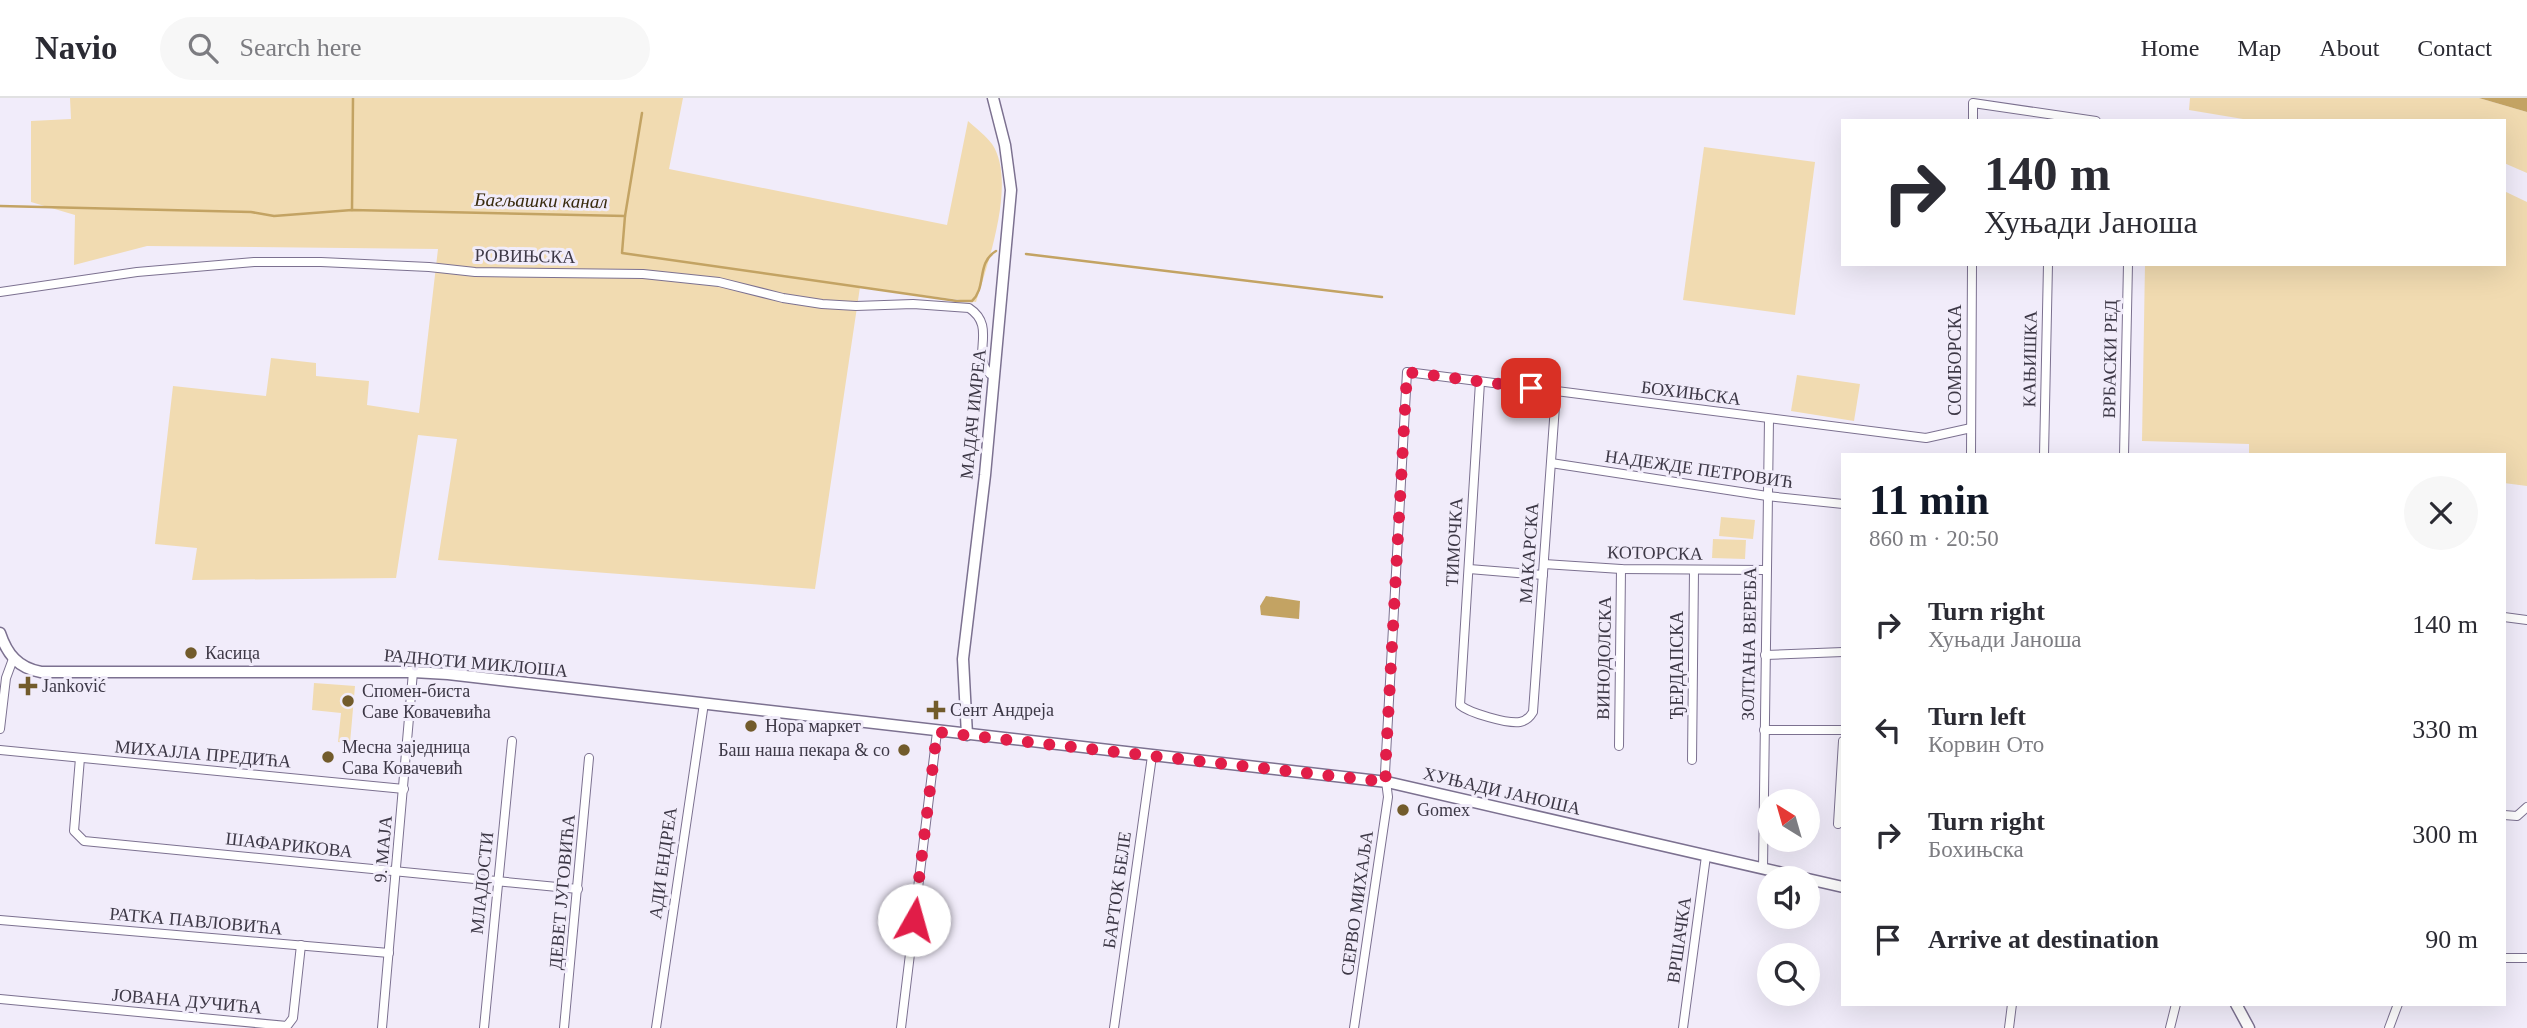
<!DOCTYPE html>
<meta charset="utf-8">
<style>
body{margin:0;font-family:Georgia,serif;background:#f7f7f7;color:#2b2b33;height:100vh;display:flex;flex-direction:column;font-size:26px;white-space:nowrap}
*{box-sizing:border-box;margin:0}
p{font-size:23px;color:#7c7c81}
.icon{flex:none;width:38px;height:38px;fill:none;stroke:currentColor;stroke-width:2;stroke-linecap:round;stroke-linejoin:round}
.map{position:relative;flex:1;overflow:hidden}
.sheet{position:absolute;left:1841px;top:355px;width:665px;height:553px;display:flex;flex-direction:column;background:#fff;border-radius:0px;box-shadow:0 7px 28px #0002}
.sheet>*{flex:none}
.guide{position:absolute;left:1841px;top:21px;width:665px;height:147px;border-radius:0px;box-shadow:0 7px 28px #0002;background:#fff;color:#2b2b33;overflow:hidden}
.needle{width:46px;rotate:323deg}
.fabs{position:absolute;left:1757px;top:691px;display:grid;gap:14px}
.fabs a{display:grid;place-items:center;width:63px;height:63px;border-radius:50%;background:#fff;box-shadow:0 7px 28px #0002;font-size:35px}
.pin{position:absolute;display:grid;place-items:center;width:60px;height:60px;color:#fff;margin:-30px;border-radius:14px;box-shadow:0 4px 10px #0006}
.me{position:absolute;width:77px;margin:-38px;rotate:7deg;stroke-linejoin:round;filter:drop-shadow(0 0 5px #0008)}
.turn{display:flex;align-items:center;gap:24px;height:147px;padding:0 28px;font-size:32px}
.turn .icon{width:91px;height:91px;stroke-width:2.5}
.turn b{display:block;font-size:49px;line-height:60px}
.round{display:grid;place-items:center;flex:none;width:74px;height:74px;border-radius:37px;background:#f7f7f7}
.headline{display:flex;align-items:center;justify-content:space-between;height:119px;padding:0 28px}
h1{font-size:42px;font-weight:600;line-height:52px;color:#111827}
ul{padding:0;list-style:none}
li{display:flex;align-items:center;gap:21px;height:105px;padding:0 28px}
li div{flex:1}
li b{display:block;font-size:26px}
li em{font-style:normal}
header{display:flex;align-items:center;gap:42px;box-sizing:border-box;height:98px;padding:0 35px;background:#fff;border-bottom:2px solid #e1e1e2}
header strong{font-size:33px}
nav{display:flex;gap:38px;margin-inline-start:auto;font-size:24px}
.search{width:490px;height:63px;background:#f7f7f7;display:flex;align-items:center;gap:18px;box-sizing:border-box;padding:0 24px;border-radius:38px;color:#7c7c81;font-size:26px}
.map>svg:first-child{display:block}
</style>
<header>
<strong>Navio</strong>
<div class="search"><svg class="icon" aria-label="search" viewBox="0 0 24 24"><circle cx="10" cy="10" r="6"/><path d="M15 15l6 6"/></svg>Search here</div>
<nav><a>Home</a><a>Map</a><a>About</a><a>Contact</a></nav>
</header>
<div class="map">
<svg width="2527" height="930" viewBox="0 0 2527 930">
<rect width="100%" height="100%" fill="#f1ecfa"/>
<g fill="#f1dbb1">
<path d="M70,0H683L669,71L947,127L968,23C976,30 986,38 992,46C1017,83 988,165 976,204L860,189L815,491L438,462L457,341L418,337L396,480L192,482L197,450L155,446L173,288L266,298L271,260L316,265V278L369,283L367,307L419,315L438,151L147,148L74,167L75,117L31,104V23L71,21Z"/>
<path d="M2190,0H2479L2527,14V75L2504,65V23H2255L2189,12Z"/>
<path d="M1704,49L1815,64L1795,217L1683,202Z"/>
<path d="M2504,93L2527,104V388L2504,385V357H2249V346L2142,343L2145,166H2504Z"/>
<path d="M1797,277L1860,286L1854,323L1791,313Z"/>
<path d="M1721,419L1755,422L1753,441L1719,438Z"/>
<path d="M1713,441L1746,442L1745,461L1712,460Z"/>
<path d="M314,585L355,588L350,645L338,644L341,615L312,612Z"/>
</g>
<g fill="#c3a363">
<path d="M2479,0H2527V14Z"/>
<path d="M1266,498L1300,503L1299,521L1261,517L1260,508Z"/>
</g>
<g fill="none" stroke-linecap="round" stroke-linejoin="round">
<g stroke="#c3a363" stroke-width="2.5">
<path d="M0,108L251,114L274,118L352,112L625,118L642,15"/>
<path d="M352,112L353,0"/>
<path d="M625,118L622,155L957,203H972C987,189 976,165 996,153"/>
<path d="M1026,156L1382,199"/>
</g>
<g stroke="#7c7190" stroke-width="10">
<g id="minor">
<path d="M1973,23V5L2096,23"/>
<path d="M0,194L137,174L254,164H321L429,169L475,174L643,176L719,184L783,200L822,206L856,208L913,206L969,210C998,229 970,258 990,276H995"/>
<path d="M1480,284L1460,607C1469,615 1508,626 1520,624C1526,623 1530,619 1533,614L1556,294"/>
<path d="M1971,357L1972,166"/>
<path d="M2044,357L2048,166"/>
<path d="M2124,357L2128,166"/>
<path d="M1551,365L1767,398L1843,406"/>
<path d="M1544,466L1621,471L1766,472"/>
<path d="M1469,471L1543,477"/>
<path d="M2504,519L2527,522"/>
<path d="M1765,557L1843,554"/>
<path d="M0,631L6,580L13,561"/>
<path d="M1764,632H1843"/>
<path d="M1619,648L1621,471"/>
<path d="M0,652L404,691"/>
<path d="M80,660L74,733L84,743L578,791"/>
<path d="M1692,662L1694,472"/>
<path d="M2504,717L2517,718L2527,709"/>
<path d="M1838,726L1843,643"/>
<path d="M1763,771L1769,321"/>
<path d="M0,822L389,855"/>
<path d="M2504,860H2527"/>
<path d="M0,901L287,928L293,920L301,847"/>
<path d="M382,930L413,574"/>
<path d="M484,930L512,643"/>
<path d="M564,930L589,660"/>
<path d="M656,930L704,605"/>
<path d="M901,930L937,634"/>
<path d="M1114,930L1152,658"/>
<path d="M1354,930L1388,699L1385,675L1407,274L1926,340L1971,330"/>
<path d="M1683,930L1706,758"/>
<path d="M2009,930L2012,906"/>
<path d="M2170,930L2176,906"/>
<path d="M2389,930L2398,906"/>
</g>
</g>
<g stroke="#7c7190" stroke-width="13">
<g id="tertiary">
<path d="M0,535C7,556 18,570 41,574H413L448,576L1387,684L1804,780"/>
<path d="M967,637L963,561L985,377L1011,92L1005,47L993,0"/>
<path d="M1808,781L1843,789"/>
<path d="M2236,906L2249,930"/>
</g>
</g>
<use href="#minor" stroke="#fff" stroke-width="8"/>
<use href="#tertiary" stroke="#fff" stroke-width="10"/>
</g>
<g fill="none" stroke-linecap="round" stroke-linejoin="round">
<path stroke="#e11d48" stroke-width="12" stroke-dasharray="0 21.6" d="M914,822L937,634L1387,684L1385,676L1407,274L1531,290"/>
</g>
<g fill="#725b2b" stroke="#f1ecfa" stroke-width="2.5">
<circle cx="191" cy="555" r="7"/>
<path d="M24.5 577.5h7v7h7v7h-7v7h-7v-7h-7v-7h7z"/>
<circle cx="348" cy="603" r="7"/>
<path d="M932.5 601.5h7v7h7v7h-7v7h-7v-7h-7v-7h7z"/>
<circle cx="751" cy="628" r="7"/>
<circle cx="904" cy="652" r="7"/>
<circle cx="328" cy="659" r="7"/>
<circle cx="1403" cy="712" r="7"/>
</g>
<g text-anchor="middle" stroke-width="6" stroke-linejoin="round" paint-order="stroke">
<g font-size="18" fill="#3d3846" stroke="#f1ecfa">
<text transform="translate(525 158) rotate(1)" y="6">РОВИЊСКА</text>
<text transform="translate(2030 261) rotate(-89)" y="6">КАЊИШКА</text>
<text transform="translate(2110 261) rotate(-89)" y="6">ВРБАСКИ РЕД</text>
<text transform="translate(1955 262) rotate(-90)" y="6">СОМБОРСКА</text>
<text transform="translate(1691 295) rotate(7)" y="6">БОХИЊСКА</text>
<text transform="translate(973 316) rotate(-84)" y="6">МАДАЧ ИМРЕА</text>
<text transform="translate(1699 371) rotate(8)" y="6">НАДЕЖДЕ ПЕТРОВИЋ</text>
<text transform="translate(1454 444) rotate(-87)" y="6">ТИМОЧКА</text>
<text transform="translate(1529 455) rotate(-86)" y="6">МАКАРСКА</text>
<text transform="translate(1655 455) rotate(1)" y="6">КОТОРСКА</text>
<text transform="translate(1749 546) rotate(-89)" y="6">ЗОЛТАНА ВЕРЕБА</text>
<text transform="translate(1604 560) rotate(-89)" y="6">ВИНОДОЛСКА</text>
<text transform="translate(476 565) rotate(5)" y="6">РАДНОТИ МИКЛОША</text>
<text transform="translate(1677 567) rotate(-90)" y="6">ЂЕРДАПСКА</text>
<text transform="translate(203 656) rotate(5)" y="6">МИХАЈЛА ПРЕДИЋА</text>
<text transform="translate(1502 693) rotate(13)" y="6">ХУЊАДИ ЈАНОША</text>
<text transform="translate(289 747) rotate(6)" y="6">ШАФАРИКОВА</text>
<text transform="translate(383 751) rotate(-85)" y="6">9. МАЈА</text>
<text transform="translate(663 765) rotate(-82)" y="6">АДИ ЕНДРЕА</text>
<text transform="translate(482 785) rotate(-84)" y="6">МЛАДОСТИ</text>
<text transform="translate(1117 792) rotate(-82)" y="6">БАРТОК БЕЛЕ</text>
<text transform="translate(562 794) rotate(-85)" y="6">ДЕВЕТ ЈУГОВИЋА</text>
<text transform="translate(1357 805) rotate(-82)" y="6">СЕРВО МИХАЉА</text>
<text transform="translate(196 823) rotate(5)" y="6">РАТКА ПАВЛОВИЋА</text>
<text transform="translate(1679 842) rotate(-82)" y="6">ВРШАЧКА</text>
<text transform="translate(187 903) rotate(5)" y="6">ЈОВАНА ДУЧИЋА</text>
</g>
<g font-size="18" fill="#3d3846" stroke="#f1ecfa" text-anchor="start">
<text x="205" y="561">Касица</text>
<text x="42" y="594">Janković</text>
<text x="362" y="599">Спомен-биста<tspan x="362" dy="21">Саве Ковачевића</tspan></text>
<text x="950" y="618">Сент Андреја</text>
<text x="765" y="634">Нора маркет</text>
<text x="342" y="655">Месна заједница<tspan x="342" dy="21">Сава Ковачевић</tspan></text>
<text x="890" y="658" text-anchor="end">Баш наша пекара &amp; co</text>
<text x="1417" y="718">Gomex</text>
</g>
<g font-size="19" font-style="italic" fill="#382a0d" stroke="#f1ecfa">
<text transform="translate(541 102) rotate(1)" y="7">Багљашки канал</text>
</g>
</g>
</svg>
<div class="fabs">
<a><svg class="needle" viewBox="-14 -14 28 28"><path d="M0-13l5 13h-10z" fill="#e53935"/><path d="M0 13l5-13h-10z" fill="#7c7c81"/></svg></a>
<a><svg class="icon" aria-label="sound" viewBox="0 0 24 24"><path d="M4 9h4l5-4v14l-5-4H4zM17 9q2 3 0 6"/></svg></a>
<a><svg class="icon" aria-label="search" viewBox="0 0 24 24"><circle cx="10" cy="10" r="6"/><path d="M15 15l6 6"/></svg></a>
</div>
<div class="pin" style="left:1531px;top:290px;background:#d93025"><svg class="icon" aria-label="arrive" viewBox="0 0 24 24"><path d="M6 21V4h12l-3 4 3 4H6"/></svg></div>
<svg class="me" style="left:914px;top:822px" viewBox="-20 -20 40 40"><circle r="19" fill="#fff"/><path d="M0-13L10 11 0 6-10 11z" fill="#e11d48"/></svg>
<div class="guide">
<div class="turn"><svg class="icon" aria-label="right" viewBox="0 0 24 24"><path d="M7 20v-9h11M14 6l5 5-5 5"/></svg><div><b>140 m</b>Хуњади Јаноша</div></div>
</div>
<section class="sheet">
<div class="headline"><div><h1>11 min</h1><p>860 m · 20:50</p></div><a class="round"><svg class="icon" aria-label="close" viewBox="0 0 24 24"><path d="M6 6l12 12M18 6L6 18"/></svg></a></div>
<ul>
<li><svg class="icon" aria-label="right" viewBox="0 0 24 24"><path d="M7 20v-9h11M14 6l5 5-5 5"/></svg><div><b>Turn right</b><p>Хуњади Јаноша</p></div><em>140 m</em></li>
<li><svg class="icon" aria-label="left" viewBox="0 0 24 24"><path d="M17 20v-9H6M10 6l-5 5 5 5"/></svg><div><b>Turn left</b><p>Корвин Ото</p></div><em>330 m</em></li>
<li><svg class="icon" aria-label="right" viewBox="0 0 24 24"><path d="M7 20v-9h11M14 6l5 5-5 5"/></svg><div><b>Turn right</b><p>Бохињска</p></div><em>300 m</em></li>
<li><svg class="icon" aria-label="arrive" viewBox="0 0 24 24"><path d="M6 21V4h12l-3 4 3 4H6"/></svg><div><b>Arrive at destination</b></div><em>90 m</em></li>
</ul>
</section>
</div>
